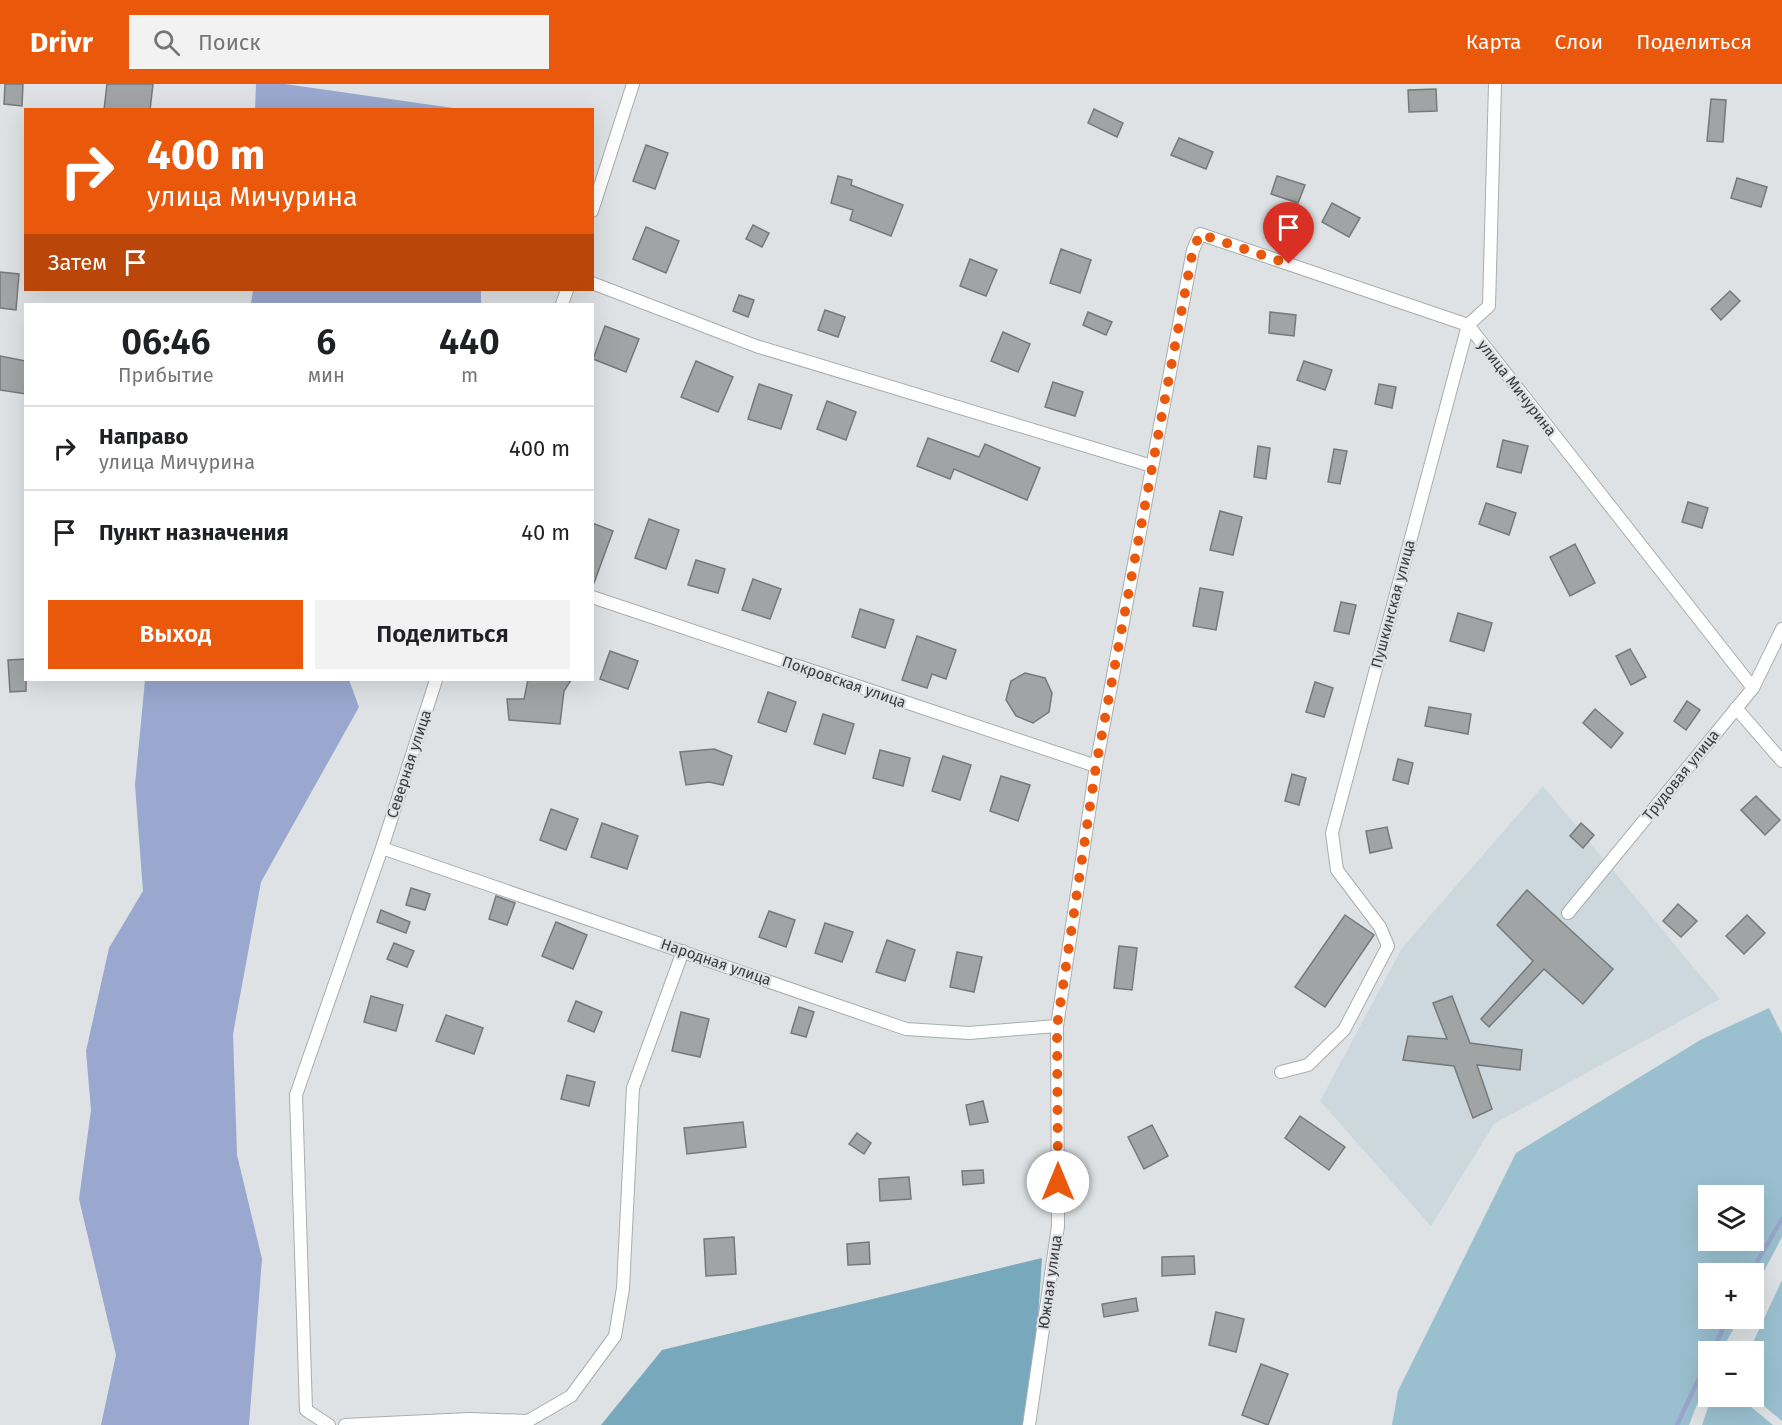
<!DOCTYPE html>
<html lang="ru">
<meta charset="utf-8">
<style>
body{margin:0;font-family:"Fira Sans",sans-serif;background:#f2f2f2;color:#202124;height:100vh;display:flex;flex-direction:column;font-size:22px;white-space:nowrap}
*{box-sizing:border-box;margin:0}
p{font-size:20px;color:#757577}
.icon{flex:none;width:33px;height:33px;fill:none;stroke:currentColor;stroke-width:2;stroke-linecap:round;stroke-linejoin:round}
.map{position:relative;flex:1;overflow:hidden}
.side{position:absolute;left:24px;top:219px;width:570px;height:378px;display:flex;flex-direction:column;background:#fff;border-radius:0px;box-shadow:0 6px 24px #0002}
.side>*{flex:none}
.guide{position:absolute;left:24px;top:24px;width:570px;height:183px;border-radius:0px;box-shadow:0 6px 24px #0002;background:#ea580c;color:#fff;overflow:hidden}
.tools{position:absolute;left:1698px;top:1101px;display:grid;gap:12px}
.tools a{display:grid;place-items:center;width:66px;height:66px;border-radius:0px;background:#fff;box-shadow:0 6px 24px #0002;font-size:30px}
.pin{position:absolute;display:grid;place-items:center;width:51px;height:51px;color:#fff;margin:-62px -26px;border-radius:50% 50% 50% 0;rotate:-45deg;box-shadow:0 0 6px #0007}
.pin .icon{rotate:45deg}
.me{position:absolute;width:66px;margin:-33px;rotate:0deg;stroke-linejoin:round;filter:drop-shadow(0 0 4px #0008)}
.turn{display:flex;align-items:center;gap:21px;height:126px;padding:0 24px;font-size:27px}
.turn .icon{width:78px;height:78px;stroke-width:2.5}
.turn b{display:block;font-size:42px;line-height:51px}
.then{display:flex;align-items:center;height:57px;padding:0 24px;background:#0003;gap:12px;font-size:22px}
.eta{display:flex;justify-content:space-evenly;align-items:center;height:102px;text-align:center}
.eta b{font-size:36px;font-weight:600;line-height:42px}
.action{display:flex;gap:12px;margin-top:auto;padding:12px 24px}
.action a{flex:1;height:69px;border-radius:0px;background:#ea580c;color:#fff;font-size:24px;font-weight:600;line-height:69px;text-align:center}
.action a+a{background:#f2f2f2;color:#202124}
ul{padding:0;list-style:none}
li{display:flex;align-items:center;gap:18px;height:84px;padding:0 24px;border-top:2px solid #e0e0e0}
li div{flex:1}
li b{display:block;font-size:22px}
li em{font-style:normal}
header{display:flex;align-items:center;gap:36px;box-sizing:border-box;height:84px;padding:0 30px;background:#ea580c;color:#fff}
header strong{font-size:28px}
nav{display:flex;gap:33px;margin-inline-start:auto;font-size:21px}
.search{width:420px;height:54px;background:#f2f2f2;display:flex;align-items:center;gap:15px;box-sizing:border-box;padding:0 21px;border-radius:0px;color:#757577;font-size:22px}
.map>svg:first-child{display:block}
</style>
<header>
<strong>Drivr</strong>
<div class="search"><svg class="icon" aria-label="search" viewBox="0 0 24 24"><circle cx="10" cy="10" r="6"/><path d="M15 15l6 6"/></svg>Поиск</div>
<nav><a>Карта</a><a>Слои</a><a>Поделиться</a></nav>
</header>
<div class="map">
<svg width="1782" height="1341" viewBox="0 0 1782 1341">
<rect width="100%" height="100%" fill="#dee2e4"/>
<path fill="#ccd8dd" d="M1543,702L1720,915L1494,1040L1431,1142L1320,1017L1402,864Z"/>
<g fill="#9ac0cf" fill-rule="evenodd">
<path d="M1769,924L1782,950V1153L1754,1206V1190H1708V1234L1739,1235L1721,1267L1708,1268V1292L1689,1341H1392L1398,1307L1516,1069L1702,955ZM1708,1112H1754V1156H1708Z"/>
<path d="M1782,1196V1337L1753,1313L1754,1268L1749,1267Z"/>
<path d="M1712,1312L1739,1313L1773,1341H1702Z"/>
</g>
<path fill="#77a8bc" d="M1042,1174L1031,1341H601L662,1266Z"/>
<g fill="#9aa7ce">
<path d="M256,0H285L460,25H255Z"/>
<path d="M253,206H481V220H251Z"/>
<path d="M145,596H349L359,623L261,798L233,950L237,1071L262,1175L249,1341H101L116,1271L79,1115L91,1026L86,967L109,864L143,807L135,701Z"/>
</g>
<g fill="none" stroke-linecap="round" stroke-linejoin="round">
<g stroke="#9aa7ce" stroke-width="4.5">
<path d="M1750,1190L1782,1135"/>
<path d="M1712,1268L1728,1234"/>
<path d="M1677,1341L1708,1275"/>
</g>
</g>
<g fill="#a0a4a5" stroke="#75797a" stroke-width="1.5">
<path d="M5,0H23L22,22L4,20Z"/>
<path d="M107,0H153L150,26H104Z"/>
<path d="M1436,5L1437,27L1409,28L1408,6Z"/>
<path d="M1711,15L1726,16L1723,58L1707,57Z"/>
<path d="M1094,25L1123,39L1117,53L1088,39Z"/>
<path d="M1179,54L1213,68L1206,85L1171,71Z"/>
<path d="M646,61L668,69L655,105L633,97Z"/>
<path d="M838,92L852,96L851,101L903,121L891,152L850,136L853,126L831,119Z"/>
<path d="M1277,92L1305,101L1298,119L1271,110Z"/>
<path d="M1737,94L1767,103L1761,123L1731,114Z"/>
<path d="M1332,119L1360,134L1349,153L1322,138Z"/>
<path d="M753,141L769,149L762,163L746,155Z"/>
<path d="M646,143L679,157L666,189L633,175Z"/>
<path d="M1061,165L1091,176L1080,209L1050,199Z"/>
<path d="M970,175L997,186L986,212L960,202Z"/>
<path d="M0,188L19,190L16,226L0,224Z"/>
<path d="M1730,207L1740,217L1721,236L1711,225Z"/>
<path d="M739,211L754,216L748,233L733,227Z"/>
<path d="M825,226L845,233L838,253L818,246Z"/>
<path d="M1088,228L1112,238L1106,251L1083,241Z"/>
<path d="M1270,228L1296,231L1294,252L1269,249Z"/>
<path d="M605,242L639,255L626,288L593,275Z"/>
<path d="M1003,248L1030,260L1018,288L991,277Z"/>
<path d="M0,272L26,277V310L0,306Z"/>
<path d="M696,277L733,293L718,328L681,313Z"/>
<path d="M1304,277L1332,286L1325,306L1297,296Z"/>
<path d="M1053,298L1083,308L1075,332L1045,323Z"/>
<path d="M759,300L792,311L781,345L748,335Z"/>
<path d="M1379,300L1396,303L1392,324L1375,320Z"/>
<path d="M827,317L856,328L846,356L817,345Z"/>
<path d="M928,354L979,373L985,360L1040,384L1027,416L954,385L950,395L917,382Z"/>
<path d="M1503,356L1528,362L1521,389L1497,383Z"/>
<path d="M1258,362L1270,364L1266,395L1254,393Z"/>
<path d="M1334,365L1347,367L1340,400L1328,398Z"/>
<path d="M1688,418L1708,424L1702,444L1682,438Z"/>
<path d="M1486,419L1516,429L1509,451L1479,440Z"/>
<path d="M1220,427L1242,433L1233,471L1210,466Z"/>
<path d="M649,435L679,446L666,485L635,474Z"/>
<path d="M592,439L613,447L594,499H592Z"/>
<path d="M1575,460L1595,499L1570,512L1550,473Z"/>
<path d="M696,476L725,485L718,509L688,501Z"/>
<path d="M753,495L781,505L770,535L742,526Z"/>
<path d="M1200,504L1223,508L1216,546L1193,542Z"/>
<path d="M1341,518L1356,521L1349,550L1334,547Z"/>
<path d="M860,525L894,536L885,564L852,553Z"/>
<path d="M1458,529L1492,539L1484,567L1450,557Z"/>
<path d="M917,552L956,566L946,595L932,590L927,604L902,596Z"/>
<path d="M1630,565L1646,593L1631,601L1616,572Z"/>
<path d="M610,567L638,577L628,605L600,595Z"/>
<path d="M26,575V607L10,608L8,576Z"/>
<path d="M1025,589L1045,594L1052,609L1049,628L1033,639L1016,632L1006,616L1011,597Z"/>
<path d="M528,596H571L564,607L560,640L509,636L507,615H524Z"/>
<path d="M1315,598L1333,604L1324,633L1306,628Z"/>
<path d="M768,608L796,618L786,648L758,638Z"/>
<path d="M1687,617L1700,626L1686,646L1674,637Z"/>
<path d="M1429,623L1471,630L1468,650L1425,642Z"/>
<path d="M1595,625L1623,649L1611,664L1583,639Z"/>
<path d="M823,630L854,640L845,670L814,660Z"/>
<path d="M714,665L732,672L723,701L709,698L686,701L680,668Z"/>
<path d="M880,666L910,674L903,702L873,694Z"/>
<path d="M943,672L971,681L960,716L932,707Z"/>
<path d="M1398,675L1413,679L1408,700L1393,696Z"/>
<path d="M1292,690L1306,694L1299,721L1285,717Z"/>
<path d="M1001,692L1030,701L1018,737L990,727Z"/>
<path d="M1756,712L1780,736L1765,751L1741,726Z"/>
<path d="M551,725L578,735L566,766L540,756Z"/>
<path d="M602,739L638,752L627,785L591,773Z"/>
<path d="M1581,739L1594,751L1583,764L1570,752Z"/>
<path d="M1387,743L1392,764L1370,769L1366,747Z"/>
<path d="M411,804L430,810L425,826L406,821Z"/>
<path d="M1527,806L1613,885L1583,920L1544,885L1489,943L1481,935L1533,877L1497,841Z"/>
<path d="M496,812L515,819L507,841L489,835Z"/>
<path d="M1678,820L1697,837L1681,853L1663,837Z"/>
<path d="M381,826L410,838L406,849L377,838Z"/>
<path d="M769,827L795,836L786,863L759,853Z"/>
<path d="M1345,831L1374,851L1325,923L1295,903Z"/>
<path d="M1747,831L1765,849L1744,870L1726,852Z"/>
<path d="M556,838L587,851L573,885L542,872Z"/>
<path d="M825,839L853,848L842,878L815,869Z"/>
<path d="M887,856L915,866L905,897L876,888Z"/>
<path d="M394,859L414,867L407,883L387,875Z"/>
<path d="M1119,862L1137,864L1132,906L1114,904Z"/>
<path d="M957,868L982,873L974,908L950,903Z"/>
<path d="M371,912L403,921L396,947L364,938Z"/>
<path d="M1452,912L1470,959L1522,966L1520,986L1477,981L1492,1025L1473,1034L1454,982L1403,976L1408,952L1447,955L1433,919Z"/>
<path d="M576,917L602,928L594,948L568,937Z"/>
<path d="M799,923L814,928L806,953L791,949Z"/>
<path d="M681,928L709,935L700,973L672,967Z"/>
<path d="M446,931L483,944L474,970L436,957Z"/>
<path d="M567,991L595,998L589,1022L561,1015Z"/>
<path d="M983,1017L988,1038L970,1041L966,1021Z"/>
<path d="M1300,1032L1345,1063L1329,1086L1285,1054Z"/>
<path d="M743,1038L746,1063L687,1070L684,1044Z"/>
<path d="M1152,1041L1168,1072L1144,1085L1128,1053Z"/>
<path d="M857,1049L871,1059L864,1070L849,1060Z"/>
<path d="M983,1086L984,1099L963,1101L962,1087Z"/>
<path d="M909,1093L911,1115L880,1117L879,1095Z"/>
<path d="M734,1153L736,1190L706,1192L704,1155Z"/>
<path d="M869,1158L870,1180L848,1181L847,1160Z"/>
<path d="M1194,1172L1195,1190L1162,1192V1173Z"/>
<path d="M1136,1214L1138,1227L1104,1233L1102,1220Z"/>
<path d="M1216,1228L1244,1235L1236,1268L1209,1261Z"/>
<path d="M1261,1280L1288,1290L1268,1341L1242,1331Z"/>
</g>
<g fill="none" stroke-linecap="round" stroke-linejoin="round">
<g stroke="#a9adae" stroke-width="14">
<g id="street">
<path d="M592,127L633,0"/>
<path d="M592,199L756,262L1152,382"/>
<path d="M562,220L567,206"/>
<path d="M592,513L1096,682"/>
<path d="M1736,624L1782,677"/>
<path d="M382,764L906,945L969,949L1057,942"/>
<path d="M1568,829L1753,604L1782,545"/>
<path d="M1281,988L1308,981L1344,946L1388,862L1380,843L1337,786L1332,749L1468,241L1489,222L1495,0"/>
<path d="M329,1341L306,1326L296,1011L382,764L436,596"/>
<path d="M345,1341L469,1335L528,1337L571,1312L615,1252L623,1204L633,1004L683,867"/>
<path d="M1029,1341L1058,1142L1057,942L1096,682L1193,166L1200,150L1468,241L1753,604"/>
</g>
</g>
<use href="#street" stroke="#fff" stroke-width="12"/>
</g>
<g fill="none" stroke-linecap="round" stroke-linejoin="round">
<path stroke="#ea580c" stroke-width="10" stroke-dasharray="0 18" d="M1058,1098L1057,942L1096,682L1193,166L1200,150L1289,180"/>
</g>
<g text-anchor="middle" stroke-width="4.5" stroke-linejoin="round" paint-order="stroke">
<g font-size="15" fill="#3a3b3c" stroke="#dee2e4">
<text transform="translate(1517 304) rotate(52)" y="5">улица Мичурина</text>
<text transform="translate(1393 520) rotate(-75)" y="5">Пушкинская улица</text>
<text transform="translate(844 598) rotate(19)" y="5">Покровская улица</text>
<text transform="translate(409 680) rotate(-72)" y="5">Северная улица</text>
<text transform="translate(1681 691) rotate(-51)" y="5">Трудовая улица</text>
<text transform="translate(716 878) rotate(19)" y="5">Народная улица</text>
<text transform="translate(1050 1198) rotate(-82)" y="5">Южная улица</text>
</g>
</g>
</svg>
<div class="tools">
<a><svg class="icon" aria-label="layers" viewBox="0 0 24 24"><path d="M12 4l9 5-9 5-9-5zM3 14l9 5 9-5"/></svg></a>
<a>+</a>
<a>−</a>
</div>
<div class="pin" style="left:1289px;top:180px;background:#d93025"><svg class="icon" aria-label="arrive" viewBox="0 0 24 24"><path d="M6 21V4h12l-3 4 3 4H6"/></svg></div>
<svg class="me" style="left:1058px;top:1098px" viewBox="-20 -20 40 40"><circle r="19" fill="#fff"/><path d="M0-13L10 11 0 6-10 11z" fill="#ea580c"/></svg>
<div class="guide">
<div class="turn"><svg class="icon" aria-label="right" viewBox="0 0 24 24"><path d="M7 20v-9h11M14 6l5 5-5 5"/></svg><div><b>400 m</b>улица Мичурина</div></div>
<div class="then">Затем<svg class="icon" aria-label="arrive" viewBox="0 0 24 24"><path d="M6 21V4h12l-3 4 3 4H6"/></svg></div>
</div>
<section class="side">
<div class="eta">
<div><b>06:46</b><p>Прибытие</p></div>
<div><b>6</b><p>мин</p></div>
<div><b>440</b><p>m</p></div>
</div>
<ul>
<li><svg class="icon" aria-label="right" viewBox="0 0 24 24"><path d="M7 20v-9h11M14 6l5 5-5 5"/></svg><div><b>Направо</b><p>улица Мичурина</p></div><em>400 m</em></li>
<li><svg class="icon" aria-label="arrive" viewBox="0 0 24 24"><path d="M6 21V4h12l-3 4 3 4H6"/></svg><div><b>Пункт назначения</b></div><em>40 m</em></li>
</ul>
<div class="action"><a>Выход</a><a>Поделиться</a></div>
</section>
</div>
